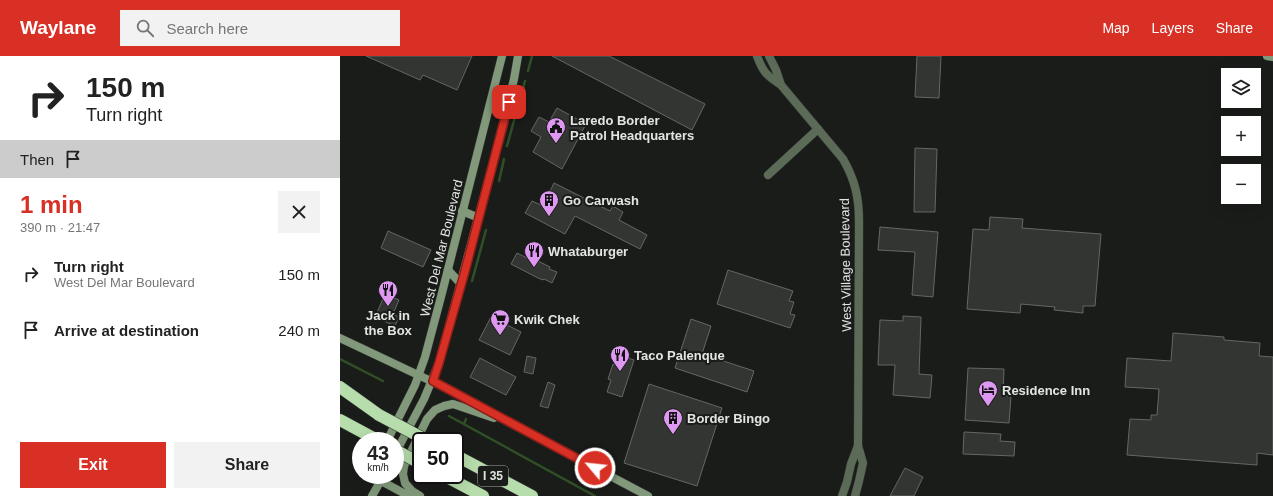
<!DOCTYPE html>
<meta charset="utf-8">
<style>
body{margin:0;font-family:Helvetica,sans-serif;background:#f2f2f2;color:#222;height:100vh;display:flex;flex-direction:column;font-size:15px;white-space:nowrap}
*{box-sizing:border-box;margin:0}
p{font-size:13px;color:#767676}
.icon{flex:none;width:22px;height:22px;fill:none;stroke:currentColor;stroke-width:2;stroke-linecap:round;stroke-linejoin:round}
.map{position:relative;flex:1;overflow:hidden}
.side{display:flex;flex-direction:column;background:#fff;width:340px}
.side>*{flex:none}
.top-card{background:#fff;color:#222;overflow:hidden}
.controls{position:absolute;left:881px;top:12px;display:grid;gap:8px}
.controls a{display:grid;place-items:center;width:40px;height:40px;border-radius:0px;background:#fff;box-shadow:0 4px 16px #0002;font-size:20px}
.speed{position:absolute;left:12px;top:376px;display:flex;gap:8px;font-size:20px;font-weight:700;text-align:center}
.speed>*{display:grid;place-content:center;width:52px;height:52px;border-radius:50%;background:#fff;box-shadow:0 4px 16px #0002;line-height:1}
.speed small{font-size:10px;font-weight:400}
.speed .limit{border:2px solid #111;border-radius:6px;background:#fff;color:#111}
.pin{position:absolute;display:grid;place-items:center;width:34px;height:34px;color:#fff;margin:-17px;border-radius:8px;box-shadow:0 2px 6px #0006}
.me{position:absolute;width:44px;margin:-22px;rotate:298deg;stroke-linejoin:round;filter:drop-shadow(0 0 3px #0008)}
.turn{display:flex;align-items:center;gap:14px;height:84px;padding:0 20px;font-size:18px}
.turn .icon{width:52px;height:52px;stroke-width:2.5}
.turn b{display:block;font-size:28px;line-height:34px}
.then{display:flex;align-items:center;height:38px;padding:0 20px;background:#0003;gap:8px;font-size:15px}
.round{display:grid;place-items:center;flex:none;width:42px;height:42px;border-radius:0px;background:#f2f2f2}
.overview{display:flex;align-items:center;justify-content:space-between;height:68px;padding:0 20px}
h1{font-size:24px;font-weight:700;line-height:30px;color:#d93025}
.button{display:flex;gap:8px;margin-top:auto;padding:8px 20px}
.button a{flex:1;height:46px;border-radius:0px;background:#d93025;color:#fff;font-size:16px;font-weight:700;line-height:46px;text-align:center}
.button a+a{background:#f2f2f2;color:#222}
ul{padding:0;list-style:none}
li{display:flex;align-items:center;gap:12px;height:56px;padding:0 20px}
li div{flex:1}
li b{display:block;font-size:15px}
li em{font-style:normal}
header{display:flex;align-items:center;gap:24px;box-sizing:border-box;height:56px;padding:0 20px;background:#d93025;color:#fff}
header strong{font-size:19px}
nav{display:flex;gap:22px;margin-inline-start:auto;font-size:14px}
.search{width:280px;height:36px;background:#f2f2f2;display:flex;align-items:center;gap:10px;box-sizing:border-box;padding:0 14px;border-radius:0px;color:#767676;font-size:15px}
main{display:flex;flex:1;min-height:0}
.map>svg:first-child{display:block}
</style>
<header>
<strong>Waylane</strong>
<div class="search"><svg class="icon" aria-label="search" viewBox="0 0 24 24"><circle cx="10" cy="10" r="6"/><path d="M15 15l6 6"/></svg>Search here</div>
<nav><a>Map</a><a>Layers</a><a>Share</a></nav>
</header>
<main>
<section class="side">
<div class="top-card">
<div class="turn"><svg class="icon" aria-label="right" viewBox="0 0 24 24"><path d="M7 20v-9h11M14 6l5 5-5 5"/></svg><div><b>150 m</b>Turn right</div></div>
<div class="then">Then<svg class="icon" aria-label="arrive" viewBox="0 0 24 24"><path d="M6 21V4h12l-3 4 3 4H6"/></svg></div>
</div>
<div class="overview"><div><h1>1 min</h1><p>390 m · 21:47</p></div><a class="round"><svg class="icon" aria-label="close" viewBox="0 0 24 24"><path d="M6 6l12 12M18 6L6 18"/></svg></a></div>
<ul>
<li><svg class="icon" aria-label="right" viewBox="0 0 24 24"><path d="M7 20v-9h11M14 6l5 5-5 5"/></svg><div><b>Turn right</b><p>West Del Mar Boulevard</p></div><em>150 m</em></li>
<li><svg class="icon" aria-label="arrive" viewBox="0 0 24 24"><path d="M6 21V4h12l-3 4 3 4H6"/></svg><div><b>Arrive at destination</b></div><em>240 m</em></li>
</ul>
<div class="button"><a>Exit</a><a>Share</a></div>
</section>
<div class="map">
<svg width="933" height="440" viewBox="0 0 933 440">
<rect width="100%" height="100%" fill="#1a1c19"/>
<g fill="none" stroke-linecap="round" stroke-linejoin="round">
<g stroke="#2f5026" stroke-width="2.5">
<path d="M188,15L192,0"/>
<path d="M167,90L185,25"/>
<path d="M159,125L164,103"/>
<path d="M132,225L146,174"/>
<path d="M0,303L43,325"/>
<path d="M109,360L255,440"/>
<path d="M124,368L126,363"/>
</g>
</g>
<g fill="#323531" stroke="#646763">
<path d="M26,0H132L117,34L83,19L80,24Z"/>
<path d="M212,0H269L365,48L352,74Z"/>
<path d="M577,0H601L599,42L575,41Z"/>
<path d="M217,52L246,68L222,113L193,96L201,81L191,75L199,61L209,66Z"/>
<path d="M575,92L597,93L595,156H574Z"/>
<path d="M214,127L270,155L273,150L283,156L279,164L307,179L300,193L235,160L225,178L185,157L192,145L203,150Z"/>
<path d="M650,161L683,163L682,172L761,178L755,250H743V257L714,254L715,251L681,248L680,257L627,253L633,173L649,174Z"/>
<path d="M540,171L598,176L593,241L572,239L575,196L538,194Z"/>
<path d="M48,175L91,194L83,211L41,192Z"/>
<path d="M177,197L191,204L192,202L210,211L209,213L217,216L212,227L204,223L203,224L198,222L171,208Z"/>
<path d="M388,214L453,235L449,245L454,246L450,258L455,259L450,272L377,248Z"/>
<path d="M45,238L59,244L53,258L59,261L55,270L35,261Z"/>
<path d="M563,260L581,261L579,318L592,319L590,342L553,339L555,309H538L540,264L563,265Z"/>
<path d="M151,261L181,276L170,299L139,284Z"/>
<path d="M351,263L371,270L362,298L414,315L407,336L335,312Z"/>
<path d="M833,277L884,281V284L920,287L919,300L933,301V399L917,397V409L787,399L790,363L811,364V359H817L819,333L785,331L787,302L831,305Z"/>
<path d="M279,299L294,304L282,341L267,336L271,324L268,323L273,308L276,309Z"/>
<path d="M187,300L196,302L193,318L184,316Z"/>
<path d="M140,302L176,321L166,339L130,321Z"/>
<path d="M628,312L664,313L663,340H671L669,367L625,364Z"/>
<path d="M208,326L215,329L208,352L200,350Z"/>
<path d="M309,328L382,352L357,430L284,407Z"/>
<path d="M624,376L661,378L660,385L675,386L674,400L623,398Z"/>
<path d="M565,412L583,421L574,440H550Z"/>
</g>
<g fill="none" stroke-linecap="round" stroke-linejoin="round">
<g stroke="#363835" stroke-width="9">
<g id="street">
<path d="M417,0C423,16 426,19 441,29L503,103C515,124 519,141 519,166L518,390L523,407L519,425L515,440"/>
<path d="M429,0L436,14L441,29"/>
<path d="M428,119L478,73"/>
<path d="M502,440L507,426L511,408L518,390"/>
</g>
</g>
<g stroke="#363835" stroke-width="9">
<g id="secondary">
<path d="M927,0L933,1"/>
<path d="M149,52L166,57"/>
<path d="M122,155L139,162"/>
<path d="M108,214L121,228"/>
<path d="M0,282L112,335L170,367L308,440"/>
<path d="M47,385L75,329L85,301L102,237L162,0"/>
<path d="M55,398L84,343L99,307L157,92L174,23L178,0"/>
<path d="M34,419L36,422L41,425L69,440"/>
<path d="M32,440L44,419"/>
<path d="M80,440L72,435L65,427L63,418L64,410L87,363L95,354L104,350L113,348L154,362"/>
</g>
</g>
<g stroke="#363835" stroke-width="13">
<g id="highway">
<path d="M0,331L39,359"/>
<path d="M0,364L39,385"/>
<path d="M115,399L192,440"/>
<path d="M103,419L143,440"/>
</g>
</g>
<use href="#street" stroke="#5c6b58" stroke-width="8"/>
<use href="#secondary" stroke="#81997a" stroke-width="8"/>
<use href="#highway" stroke="#b7ddac" stroke-width="12"/>
<g stroke="#363835" stroke-width="13" stroke-linecap="butt">
<g id="highway-bridge">
<path d="M39,359L88,385"/>
<path d="M55,394L78,406"/>
</g>
</g>
<use href="#highway-bridge" stroke="#b7ddac" stroke-width="12"/>
</g>
<g fill="none" stroke-linecap="round" stroke-linejoin="round">
<g stroke="#8d1f18" stroke-width="10">
<path id="route" d="M169,46L125,215L99,307L93,325L255,412"/>
</g>
<use href="#route" stroke="#d93025" stroke-width="7"/>
</g>
<defs>
<g id="civic-pin" transform="scale(1)"><path d="M0 17L-7.5 6A9.5 9.5 0 1 1 7.5 6Z" fill="#df98f1" stroke="#1a1c19"/><path d="M-.6-6.5H3V-4.5H.6V-3L4-1V1h2V6H-6V1h2V-1L-.6-3ZM-1.2 2.5V6h2.4V2.5Z" fill="#111"/></g>
<g id="building-pin" transform="scale(1)"><path d="M0 17L-7.5 6A9.5 9.5 0 1 1 7.5 6Z" fill="#df98f1" stroke="#1a1c19"/><path d="M-4-6H4V6H1V3H-1V6H-4ZM-2.5-4.3h1.7v1.8h-1.7ZM.8-4.3h1.7v1.8H.8ZM-2.5-1h1.7V.8h-1.7ZM.8-1h1.7V.8H.8Z" fill="#111"/></g>
<g id="restaurant-pin" transform="scale(1)"><path d="M0 17L-7.5 6A9.5 9.5 0 1 1 7.5 6Z" fill="#df98f1" stroke="#1a1c19"/><path d="M-5-6h1v4h1v-4h1v4h1v-4h1v5L-1.5 .5V6h-2V.5L-5-1ZM5-6V6H3V1.5H1.5Q1.5-4 5-6Z" fill="#111"/></g>
<g id="supermarket-pin" transform="scale(1)"><path d="M0 17L-7.5 6A9.5 9.5 0 1 1 7.5 6Z" fill="#df98f1" stroke="#1a1c19"/><path d="M-6-5.5h2.5l.6 2H6L4.5 2H-2.5L-4.4-4H-6ZM-1.5 3.2a1.3 1.3 0 1 0 .1 0ZM3 3.2a1.3 1.3 0 1 0 .1 0Z" fill="#111"/></g>
<g id="hotel-pin" transform="scale(1)"><path d="M0 17L-7.5 6A9.5 9.5 0 1 1 7.5 6Z" fill="#df98f1" stroke="#1a1c19"/><path d="M-6-4.5h1.5V1H6V5H4.5V3h-9V5H-6ZM-4 0a1.8 1.8 0 1 1 3.6 0ZM.5 0V-2.5h3Q6-2.5 6 0Z" fill="#111"/></g>
</defs>
<g fill-rule="evenodd">
<use href="#civic-pin" x="216" y="71"/>
<use href="#building-pin" x="209" y="144"/>
<use href="#restaurant-pin" x="194" y="195"/>
<use href="#restaurant-pin" x="48" y="234"/>
<use href="#supermarket-pin" x="160" y="263"/>
<use href="#restaurant-pin" x="280" y="299"/>
<use href="#hotel-pin" x="648" y="334"/>
<use href="#building-pin" x="333" y="362"/>
</g>
<g text-anchor="middle" stroke-width="4" stroke-linejoin="round" paint-order="stroke">
<rect fill="#1a1c19" stroke="#a7a9a6" stroke-width="1" x="138" y="410" width="30" height="20" rx="3"/>
<g font-size="12" font-weight="bold" fill="#e3e5e3">
<text x="153" y="424">I 35</text>
</g>
<g font-size="13" font-weight="bold" fill="#e3e5e3" stroke="#1a1c19" text-anchor="start">
<text x="230" y="69">Laredo Border<tspan x="230" dy="15">Patrol Headquarters</tspan></text>
<text x="223" y="149">Go Carwash</text>
<text x="208" y="200">Whataburger</text>
<text x="48" y="264" text-anchor="middle">Jack in<tspan x="48" dy="15">the Box</tspan></text>
<text x="174" y="268">Kwik Chek</text>
<text x="294" y="304">Taco Palenque</text>
<text x="662" y="339">Residence Inn</text>
<text x="347" y="367">Border Bingo</text>
</g>
<g font-size="13" fill="#e3e5e3" stroke="#1a1c19">
<text transform="translate(101 192) rotate(-76)" y="5">West Del Mar Boulevard</text>
<text transform="translate(505 209) rotate(-91)" y="5">West Village Boulevard</text>
</g>
</g>
</svg>
<div class="controls">
<a><svg class="icon" aria-label="layers" viewBox="0 0 24 24"><path d="M12 4l9 5-9 5-9-5zM3 14l9 5 9-5"/></svg></a>
<a>+</a>
<a>−</a>
</div>
<div class="speed"><div>43<small>km/h</small></div><div class="limit">50</div></div>
<div class="pin" style="left:169px;top:46px;background:#d93025"><svg class="icon" aria-label="arrive" viewBox="0 0 24 24"><path d="M6 21V4h12l-3 4 3 4H6"/></svg></div>
<svg class="me" style="left:255px;top:412px" viewBox="-20 -20 40 40"><circle r="17" fill="#d93025" stroke="#fff" stroke-width="3"/><path d="M0-11L8 9 0 5-8 9z" fill="#fff"/></svg>
</div>
</main>
